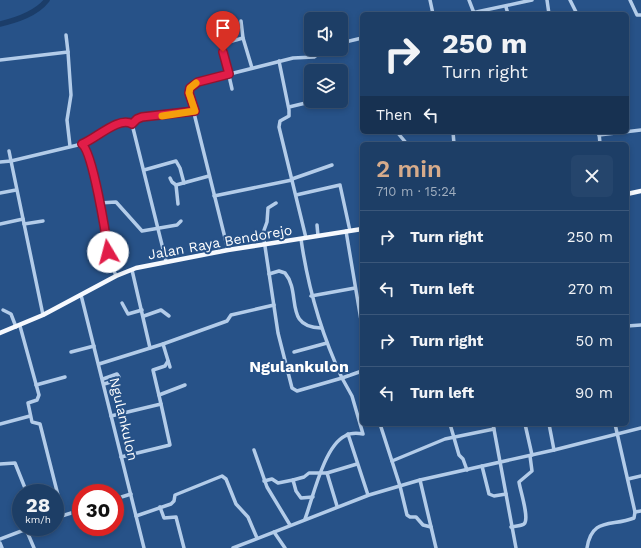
<!DOCTYPE html>
<meta charset="utf-8">
<style>
body{margin:0;font-family:"Work Sans",sans-serif;background:#25456c;color:#f1f3f6;height:100vh;display:flex;flex-direction:column;font-size:15px;white-space:nowrap}
*{box-sizing:border-box;margin:0}
p{font-size:13px;color:#a0aebf}
.icon{flex:none;width:22px;height:22px;fill:none;stroke:currentColor;stroke-width:2;stroke-linecap:round;stroke-linejoin:round}
.map{position:relative;flex:1;overflow:hidden}
.side{position:absolute;left:360px;top:142px;width:269px;height:284px;display:flex;flex-direction:column;background:#1d3e66;border-radius:6px;box-shadow:0 2px 6px #0003,0 0 0 1px #3b577a}
.side>*{flex:none}
.banner{position:absolute;left:360px;top:12px;width:269px;height:122px;border-radius:6px;box-shadow:0 2px 6px #0003,0 0 0 1px #3b577a;background:#1d3e66;color:#f1f3f6;overflow:hidden}
.buttons{position:absolute;left:304px;top:12px;display:grid;gap:8px}
.buttons a{display:grid;place-items:center;width:44px;height:44px;border-radius:6px;background:#1d3e66;box-shadow:0 2px 6px #0003,0 0 0 1px #3b577a;font-size:20px}
.speed{position:absolute;left:12px;top:484px;display:flex;gap:8px;font-size:20px;font-weight:700;text-align:center}
.speed>*{display:grid;place-content:center;width:52px;height:52px;border-radius:50%;background:#1d3e66;box-shadow:0 2px 6px #0003,0 0 0 1px #3b577a;line-height:1}
.speed small{font-size:10px;font-weight:400}
.speed .limit{border:6px solid #d22;background:#fff;color:#111}
.pin{position:absolute;display:grid;place-items:center;width:34px;height:34px;color:#fff;margin:-41px -17px;border-radius:50% 50% 50% 0;rotate:-45deg;box-shadow:0 0 4px #0007}
.pin .icon{rotate:45deg}
.me{position:absolute;width:44px;margin:-22px;rotate:352deg;stroke-linejoin:round;filter:drop-shadow(0 0 3px #0008)}
.turn{display:flex;align-items:center;gap:14px;height:84px;padding:0 16px;font-size:18px}
.turn .icon{width:52px;height:52px;stroke-width:2.5}
.turn b{display:block;font-size:28px;line-height:34px}
.then{display:flex;align-items:center;height:38px;padding:0 16px;background:#0003;gap:8px;font-size:15px}
.round{display:grid;place-items:center;flex:none;width:42px;height:42px;border-radius:6px;background:#25456c}
.headline{display:flex;align-items:center;justify-content:space-between;height:68px;padding:0 16px}
h1{font-size:24px;font-weight:600;line-height:30px;color:#d6ab8b}
ul{padding:0;list-style:none}
li{display:flex;align-items:center;gap:12px;height:52px;padding:0 16px;border-top:1px solid #3b577a}
li div{flex:1}
li b{display:block;font-size:15px}
li em{font-style:normal}
.map>svg:first-child{display:block}
</style>
<div class="map">
<svg width="641" height="548" viewBox="0 0 641 548">
<rect width="100%" height="100%" fill="#275288"/>
<g fill="none" stroke-linecap="round" stroke-linejoin="round">
<path stroke="#1b3d69" stroke-width="5.5" d="M0,24C17,20 36,14 47,0"/>
<g stroke="#b3cce9" stroke-width="3.5">
<path d="M430,0L433,14"/>
<path d="M469,0L474,13"/>
<path d="M547,0L549,14"/>
<path d="M570,0L577,14"/>
<path d="M630,0L637,15H641"/>
<path d="M506,7L508,14"/>
<path d="M467,14L532,0"/>
<path d="M241,21L243,38L252,68"/>
<path d="M66,35L68,52"/>
<path d="M341,43L362,38"/>
<path d="M0,60L68,52L71,95L67,120L70,146"/>
<path d="M279,61L289,110V116L280,121L279,127L306,238"/>
<path d="M232,89L222,45L225,43L243,38"/>
<path d="M289,107L314,101"/>
<path d="M397,132L407,144"/>
<path d="M453,132L454,144"/>
<path d="M599,132L600,144"/>
<path d="M599,135L641,130"/>
<path d="M82,144C93,154 105,233 108,252C110,260 113,268 116,276"/>
<path d="M0,162L11,161L9,151"/>
<path d="M144,170L176,161L180,168L184,183"/>
<path d="M170,178L172,182L176,185L209,176"/>
<path d="M292,179L332,165"/>
<path d="M176,185L178,204"/>
<path d="M0,193L16,190"/>
<path d="M296,195L340,185L350,231"/>
<path d="M214,196L292,180"/>
<path d="M99,203L116,202L142,231L177,225L181,221"/>
<path d="M276,203L268,208L267,222L263,233L278,333L292,388L297,391L342,378L352,396L363,434C357,433 350,433 345,436C324,446 313,498 305,519"/>
<path d="M0,224L23,219"/>
<path d="M24,224L43,221"/>
<path d="M317,225L318,236"/>
<path d="M346,231L362,326"/>
<path d="M301,239C308,288 321,333 342,378L362,371"/>
<path d="M228,250L189,93L190,88L198,82L293,58L314,57L318,54L320,49"/>
<path d="M166,261L132,124L137,119L142,117L195,111"/>
<path d="M132,270L150,348"/>
<path d="M269,274L279,271L285,273C302,293 283,327 321,328"/>
<path d="M81,295L144,548"/>
<path d="M311,296L355,288"/>
<path d="M122,303L128,314L142,310"/>
<path d="M3,310L11,314L16,327"/>
<path d="M43,315L11,161L82,144L95,139L120,122L126,121L132,124"/>
<path d="M144,316L161,310L169,316"/>
<path d="M20,326L39,395L37,400L28,403L32,422L40,424L63,515"/>
<path d="M627,326L641,325"/>
<path d="M163,344L170,367"/>
<path d="M71,352L94,346"/>
<path d="M294,352L327,343"/>
<path d="M99,364L163,344L227,321L231,315L274,305"/>
<path d="M103,379L117,374L119,377L118,380L104,384"/>
<path d="M36,385L65,377"/>
<path d="M159,395L185,385"/>
<path d="M111,416L161,404L153,370L165,366L168,361"/>
<path d="M0,424L30,416"/>
<path d="M380,424L400,486L407,515L410,517H416L423,525L431,527"/>
<path d="M450,424L459,455L463,459L467,470"/>
<path d="M493,424L516,548"/>
<path d="M525,424L532,455"/>
<path d="M549,424L554,450"/>
<path d="M615,424L635,512L641,511"/>
<path d="M348,434L368,495"/>
<path d="M254,450L267,487L290,525"/>
<path d="M121,457L170,445L161,404"/>
<path d="M392,461L445,439L494,429"/>
<path d="M0,464L15,463L27,493"/>
<path d="M482,466L489,494L494,496L506,494"/>
<path d="M327,473L337,506"/>
<path d="M628,479L641,476"/>
<path d="M293,480L304,477L309,473H327L357,464"/>
<path d="M420,480L436,548"/>
<path d="M264,481L272,479L278,483L293,480L296,491L301,498L313,497"/>
<path d="M115,499L131,494"/>
<path d="M160,507L164,518L176,517L184,548"/>
<path d="M136,516L171,504L174,501L175,495L222,476L226,479L236,504L248,517L257,538"/>
<path d="M55,518L81,510"/>
<path d="M511,527C515,526 521,526 524,524C530,519 520,490 519,482L532,471L530,456"/>
<path d="M26,529L34,548"/>
<path d="M274,532L285,548"/>
<path d="M0,539L32,527"/>
<path d="M0,543L2,548"/>
<path d="M233,548L369,495L420,480L554,450L641,428"/>
<path d="M587,548C592,517 611,527 634,518L635,512"/>
</g>
<g stroke="#f6f9fe" stroke-width="4.5">
<path d="M627,194L641,191"/>
<path d="M0,333L43,315L116,276L136,268L228,250L362,229"/>
</g>
</g>
<g fill="none" stroke-linecap="round" stroke-linejoin="round">
<g stroke="#92132f" stroke-width="10">
<path id="route" d="M108,252C106,235 93,153 82,144C97,138 119,116 132,124L137,119L142,117L195,111L189,93L190,88L198,82L229,74L223,52"/>
</g>
<use href="#route" stroke="#e11d48" stroke-width="7"/>
<path stroke="#f59e0b" stroke-width="7" d="M162,116L195,111L189,93L190,88L196,83"/>
</g>
<g text-anchor="middle" stroke-width="4" stroke-linejoin="round" paint-order="stroke">
<g font-size="14" fill="#fff" stroke="#275288">
<text transform="translate(220 242) rotate(-10)" y="5">Jalan Raya Bendorejo</text>
<text transform="translate(124 419) rotate(77)" y="5">Ngulankulon</text>
</g>
<g font-size="16" font-weight="bold" fill="#fff" stroke="#275288">
<text x="299" y="372">Ngulankulon</text>
</g>
</g>
</svg>
<div class="buttons">
<a><svg class="icon" aria-label="sound" viewBox="0 0 24 24"><path d="M4 9h4l5-4v14l-5-4H4zM17 9q2 3 0 6"/></svg></a>
<a><svg class="icon" aria-label="layers" viewBox="0 0 24 24"><path d="M12 4l9 5-9 5-9-5zM3 14l9 5 9-5"/></svg></a>
</div>
<div class="speed"><div>28<small>km/h</small></div><div class="limit">30</div></div>
<div class="pin" style="left:223px;top:52px;background:#d93025"><svg class="icon" aria-label="arrive" viewBox="0 0 24 24"><path d="M6 21V4h12l-3 4 3 4H6"/></svg></div>
<svg class="me" style="left:108px;top:252px" viewBox="-20 -20 40 40"><circle r="19" fill="#fff"/><path d="M0-13L10 11 0 6-10 11z" fill="#e11d48"/></svg>
<div class="banner">
<div class="turn"><svg class="icon" aria-label="right" viewBox="0 0 24 24"><path d="M7 20v-9h11M14 6l5 5-5 5"/></svg><div><b>250 m</b>Turn right</div></div>
<div class="then">Then<svg class="icon" aria-label="left" viewBox="0 0 24 24"><path d="M17 20v-9H6M10 6l-5 5 5 5"/></svg></div>
</div>
<section class="side">
<div class="headline"><div><h1>2 min</h1><p>710 m · 15:24</p></div><a class="round"><svg class="icon" aria-label="close" viewBox="0 0 24 24"><path d="M6 6l12 12M18 6L6 18"/></svg></a></div>
<ul>
<li><svg class="icon" aria-label="right" viewBox="0 0 24 24"><path d="M7 20v-9h11M14 6l5 5-5 5"/></svg><div><b>Turn right</b></div><em>250 m</em></li>
<li><svg class="icon" aria-label="left" viewBox="0 0 24 24"><path d="M17 20v-9H6M10 6l-5 5 5 5"/></svg><div><b>Turn left</b></div><em>270 m</em></li>
<li><svg class="icon" aria-label="right" viewBox="0 0 24 24"><path d="M7 20v-9h11M14 6l5 5-5 5"/></svg><div><b>Turn right</b></div><em>50 m</em></li>
<li><svg class="icon" aria-label="left" viewBox="0 0 24 24"><path d="M17 20v-9H6M10 6l-5 5 5 5"/></svg><div><b>Turn left</b></div><em>90 m</em></li>
</ul>
</section>
</div>
